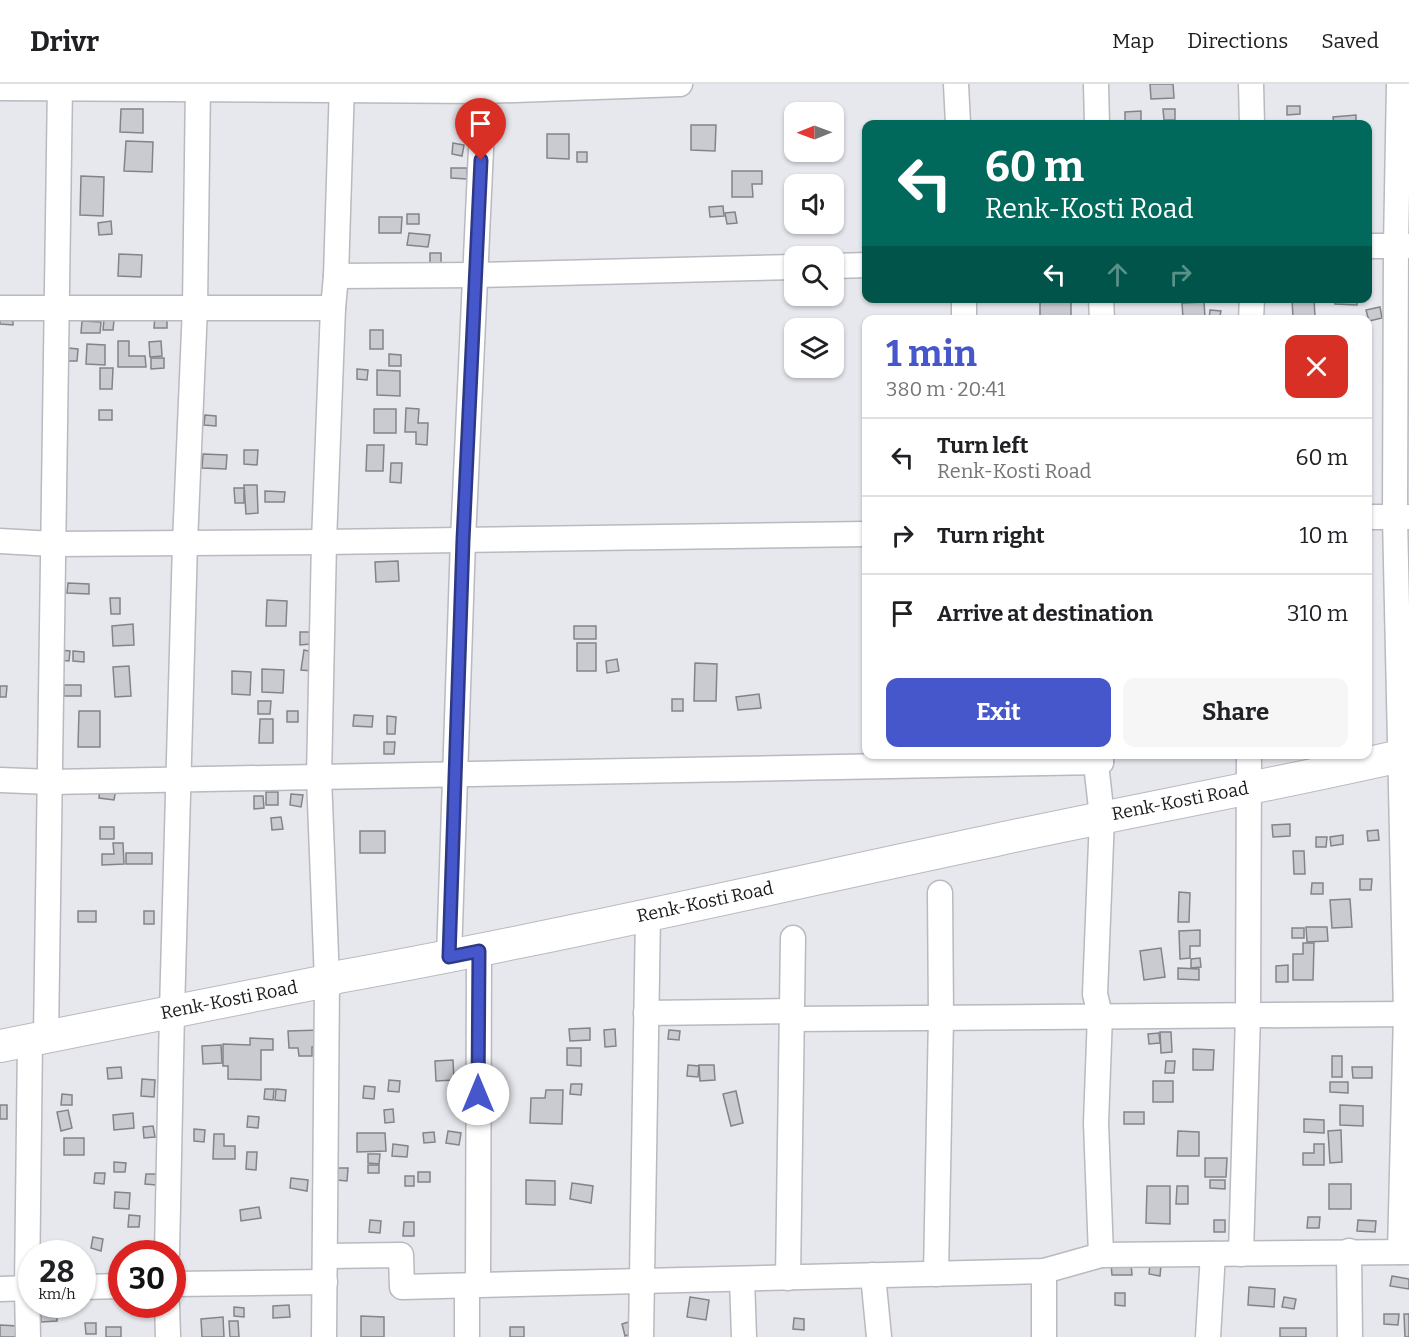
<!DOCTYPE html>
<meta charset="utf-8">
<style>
body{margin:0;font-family:Bitter,serif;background:#f6f6f6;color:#202124;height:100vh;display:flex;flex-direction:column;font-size:22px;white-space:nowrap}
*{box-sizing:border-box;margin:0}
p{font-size:20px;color:#757577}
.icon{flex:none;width:33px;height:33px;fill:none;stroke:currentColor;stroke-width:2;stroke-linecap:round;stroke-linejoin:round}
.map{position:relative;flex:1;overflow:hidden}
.details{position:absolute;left:862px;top:231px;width:510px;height:444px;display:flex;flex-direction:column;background:#fff;border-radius:12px;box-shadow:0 2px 4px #0004}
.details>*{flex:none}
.banner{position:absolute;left:862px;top:36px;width:510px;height:183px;border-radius:12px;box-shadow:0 2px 4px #0004;background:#00695c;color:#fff;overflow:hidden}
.needle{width:39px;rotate:269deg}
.buttons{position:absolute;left:784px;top:18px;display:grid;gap:12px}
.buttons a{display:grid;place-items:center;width:60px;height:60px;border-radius:12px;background:#fff;box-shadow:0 2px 4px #0004;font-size:30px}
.speed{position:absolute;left:18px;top:1156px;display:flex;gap:12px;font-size:30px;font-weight:700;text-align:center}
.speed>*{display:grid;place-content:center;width:78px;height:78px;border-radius:50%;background:#fff;box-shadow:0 2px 4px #0004;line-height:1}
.speed small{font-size:15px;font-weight:400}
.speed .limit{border:9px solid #d22;background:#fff;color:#111}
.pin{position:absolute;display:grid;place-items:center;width:51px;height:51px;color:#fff;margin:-62px -26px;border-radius:50% 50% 50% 0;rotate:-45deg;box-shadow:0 0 6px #0007}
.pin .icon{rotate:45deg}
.me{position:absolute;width:66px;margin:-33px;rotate:0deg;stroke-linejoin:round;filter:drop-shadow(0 0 4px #0008)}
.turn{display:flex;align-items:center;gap:21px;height:126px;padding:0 24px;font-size:27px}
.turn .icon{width:78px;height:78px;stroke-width:2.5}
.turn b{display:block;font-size:42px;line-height:51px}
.lanes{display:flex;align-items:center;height:57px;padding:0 24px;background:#0003;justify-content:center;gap:30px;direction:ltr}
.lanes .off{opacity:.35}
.round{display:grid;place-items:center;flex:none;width:63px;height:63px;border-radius:12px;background:#f6f6f6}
.overview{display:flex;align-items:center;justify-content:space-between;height:102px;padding:0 24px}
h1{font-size:36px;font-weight:700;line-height:45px;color:#4557cb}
.action{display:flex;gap:12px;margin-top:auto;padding:12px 24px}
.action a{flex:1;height:69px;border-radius:12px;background:#4557cb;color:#fff;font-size:24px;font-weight:700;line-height:69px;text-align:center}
.action a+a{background:#f6f6f6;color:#202124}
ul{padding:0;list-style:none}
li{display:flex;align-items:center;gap:18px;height:78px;padding:0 24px;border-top:2px solid #e0e0e0}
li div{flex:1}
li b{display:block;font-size:22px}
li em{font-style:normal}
header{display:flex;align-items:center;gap:36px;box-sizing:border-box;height:84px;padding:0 30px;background:#fff;border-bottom:2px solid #e0e0e0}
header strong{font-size:28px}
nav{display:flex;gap:33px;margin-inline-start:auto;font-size:21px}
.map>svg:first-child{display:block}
</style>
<header>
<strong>Drivr</strong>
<nav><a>Map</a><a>Directions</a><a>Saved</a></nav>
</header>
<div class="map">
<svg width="1409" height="1253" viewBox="0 0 1409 1253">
<rect width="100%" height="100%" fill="#e6e8ed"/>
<g fill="#c9cbd0" stroke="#838489" stroke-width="1.5">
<path d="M1150,0H1173L1174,14L1151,15Z"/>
<path d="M1287,22H1300V30L1287,31Z"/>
<path d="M121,25H143V49L120,48Z"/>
<path d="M1163,25H1175V36H1164Z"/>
<path d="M1141,27V37H1125V28Z"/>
<path d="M1356,31V40H1334L1333,33Z"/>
<path d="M691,41H716L715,67L691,66Z"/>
<path d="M547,50H569V75L547,74Z"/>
<path d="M126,57L153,58L152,88L124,87Z"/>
<path d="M453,59L464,61L462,72L452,70Z"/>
<rect x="577" y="68" width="10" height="10"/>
<path d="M451,84H467V95L451,94Z"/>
<path d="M732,87H762V100H752L753,113H732Z"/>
<path d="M81,92L104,93L103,132L80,131Z"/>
<path d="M723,122L724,132L710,133L709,123Z"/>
<path d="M735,128L737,139L727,140L725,129Z"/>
<rect x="407" y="130" width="12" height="10"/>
<path d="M379,133H402L401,149H379Z"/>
<path d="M111,137L112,150L99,151L98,139Z"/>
<path d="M409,149L430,151L428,163L407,161Z"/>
<rect x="430" y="169" width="11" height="10"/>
<path d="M119,170L142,171L141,193L118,192Z"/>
<path d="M1292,214H1314L1315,233L1293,234Z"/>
<path d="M1335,214H1357V221L1335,220Z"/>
<rect x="1040" y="217" width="31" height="15"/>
<path d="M1204,218L1205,233L1183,234L1182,219Z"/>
<path d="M1380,223L1382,234L1369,237L1366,226Z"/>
<path d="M1210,226L1221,227L1219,236H1209Z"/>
<path d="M0,230H13V241L0,240Z"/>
<path d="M155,231L167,232V244H154Z"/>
<path d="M104,235L114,236L113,246H103Z"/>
<path d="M82,237L101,238L100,249H81Z"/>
<rect x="370" y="246" width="13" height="19"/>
<path d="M118,257H129V272H145L146,283H118Z"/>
<path d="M161,257L162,272L150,273L149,258Z"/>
<path d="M87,260L105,261V281L86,280Z"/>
<path d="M68,264L78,265L77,277H68Z"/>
<path d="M389,270L401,271V282H389Z"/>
<path d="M151,274H164V284L151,285Z"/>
<path d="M100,284H113L112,305H100Z"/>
<path d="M357,285L368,286L367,296L357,295Z"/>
<path d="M377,286L400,287V312L377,311Z"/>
<path d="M406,324L419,325L418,339H428L427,361L416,360V348H405Z"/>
<rect x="374" y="325" width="22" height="24"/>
<rect x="99" y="326" width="13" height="10"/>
<path d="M205,331L216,332V342L204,341Z"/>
<path d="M367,361H384L383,387H366Z"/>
<path d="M244,366H258L257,381L244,380Z"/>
<path d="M203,370L227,371L226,385L202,384Z"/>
<path d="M391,379H402L401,399L390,398Z"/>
<path d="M244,401H257L258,429L246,430Z"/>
<path d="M234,404H244V419H235Z"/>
<path d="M265,407L285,408L284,418H265Z"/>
<path d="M398,477L399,497L376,498L375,478Z"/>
<path d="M68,499L89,500V510L67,509Z"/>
<path d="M110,514H120V530H111Z"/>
<path d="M267,516L287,517L286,542H266Z"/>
<path d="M133,540L134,561L113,562L112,542Z"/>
<rect x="574" y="542" width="22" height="13"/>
<path d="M300,548H310V560L300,561Z"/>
<rect x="577" y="559" width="19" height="28"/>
<path d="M59,566L70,567L69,577L59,576Z"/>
<path d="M304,566L314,568L312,587L301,586Z"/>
<path d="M73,567L84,568V578L73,577Z"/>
<path d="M617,575L619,587L607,589L606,577Z"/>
<path d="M695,579L717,580L716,617H694Z"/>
<path d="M129,582L131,612L115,613L113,583Z"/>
<path d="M262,585L284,586L283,609L262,608Z"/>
<path d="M232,587L251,588L250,611L232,610Z"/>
<rect x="64" y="601" width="17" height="11"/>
<path d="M0,602H7L6,613H0Z"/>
<path d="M759,610L761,624L738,626L736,613Z"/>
<rect x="672" y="615" width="11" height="12"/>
<path d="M258,617H271L270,630H258Z"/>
<path d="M79,627H100V663H78Z"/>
<rect x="287" y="627" width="11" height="11"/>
<path d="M354,631L373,632L372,643L353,642Z"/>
<path d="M387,632L396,633L395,650H387Z"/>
<path d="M260,635H273V659H259Z"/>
<path d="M384,658H395L394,670H384Z"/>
<path d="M100,703L116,705L114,716L99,714Z"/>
<rect x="266" y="708" width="12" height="13"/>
<path d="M291,710L303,711L301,723L290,721Z"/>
<path d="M254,712H263L264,724L254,725Z"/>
<path d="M281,733L283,745L272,746L271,734Z"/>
<path d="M1290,740V752L1273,753L1272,741Z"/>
<rect x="100" y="743" width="14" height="12"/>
<path d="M1378,746L1379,756L1368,757L1367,747Z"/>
<rect x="360" y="747" width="25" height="22"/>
<path d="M1343,751V760L1331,762L1330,753Z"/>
<path d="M1316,753H1327L1326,763H1316Z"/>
<path d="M113,759H123L124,780L102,781V770H114Z"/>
<path d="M1293,767H1304L1305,790H1294Z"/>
<rect x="126" y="769" width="26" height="11"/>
<path d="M1360,795H1372L1371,806H1360Z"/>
<path d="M1312,799H1323V810H1311Z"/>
<path d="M1179,808L1190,809L1189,838H1178Z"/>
<path d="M1350,815L1352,843L1332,844L1330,816Z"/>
<rect x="78" y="827" width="18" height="11"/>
<rect x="144" y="827" width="10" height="13"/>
<path d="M1306,843H1327L1328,857L1307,858Z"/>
<rect x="1292" y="844" width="12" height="10"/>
<path d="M1200,846V862H1190V874L1180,875L1179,847Z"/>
<path d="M1303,859H1314L1313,896H1293V870H1303Z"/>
<path d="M1161,864L1165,893L1144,896L1140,867Z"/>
<path d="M1200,874L1201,883L1191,884V875Z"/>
<path d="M1288,881V898H1276V882Z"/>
<path d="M1178,884L1199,885V896L1178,895Z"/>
<path d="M590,944V956L570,957L569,945Z"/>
<path d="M615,945L616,962L605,963L604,946Z"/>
<path d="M321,946L322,962L312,963V972H299L298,964H289L288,947Z"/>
<path d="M669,946L680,947L679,956L668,955Z"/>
<path d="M1160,948H1171L1172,968L1161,969Z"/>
<path d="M1159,949L1160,959L1149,960L1148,950Z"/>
<path d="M250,954L273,955V966H261V996L228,995V982H223V960L250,961Z"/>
<path d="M221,961L222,979L203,980L202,962Z"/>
<path d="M567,964H581V982L567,981Z"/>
<path d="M1193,965L1214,966L1213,986H1193Z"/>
<rect x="1332" y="972" width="10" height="21"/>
<path d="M453,976L454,996L436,997L435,977Z"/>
<path d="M1166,977H1175L1174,989H1165Z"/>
<path d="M688,981L699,982L698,993L687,992Z"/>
<path d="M699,981H714L715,996L700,997Z"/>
<path d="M121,983L122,994L108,995L107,984Z"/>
<path d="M1352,983H1372V994H1353Z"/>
<path d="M142,995L155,996L154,1013L141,1012Z"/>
<path d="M389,996L400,997L399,1008L388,1007Z"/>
<rect x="1153" y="997" width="20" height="21"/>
<path d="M1330,998H1348V1009L1330,1008Z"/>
<path d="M571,1000H582L581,1011L570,1010Z"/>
<path d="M364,1002L375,1003L374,1015L363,1014Z"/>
<path d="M265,1005H274L273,1016L264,1015Z"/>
<path d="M276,1005L286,1006L285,1017L275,1016Z"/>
<path d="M546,1006H563L562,1040L530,1039L531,1014H545Z"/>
<path d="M736,1007L743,1039L731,1042L723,1010Z"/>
<path d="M62,1010L72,1011V1021H61Z"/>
<rect x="0" y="1021" width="7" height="14"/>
<path d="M1340,1021L1363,1022V1042L1340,1041Z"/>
<path d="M393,1025L394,1038L385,1039L384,1026Z"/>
<path d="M68,1026L72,1044L61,1047L57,1028Z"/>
<rect x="1124" y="1028" width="20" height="12"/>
<path d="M133,1029L134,1044L114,1046L113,1031Z"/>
<path d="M248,1032L259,1033L258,1044L247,1043Z"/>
<path d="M1304,1035L1324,1036V1049L1304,1048Z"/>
<path d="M153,1042L155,1053L144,1054L143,1043Z"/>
<path d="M194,1045L205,1046L204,1058L194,1057Z"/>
<path d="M1341,1046L1342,1078L1330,1079L1328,1047Z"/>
<path d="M448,1047L461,1049L459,1061L446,1059Z"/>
<path d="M1178,1047L1199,1048V1072H1177Z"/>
<path d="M434,1048L435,1058L424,1059L423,1049Z"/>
<path d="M357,1049H385L386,1067L357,1068Z"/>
<path d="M214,1050H224V1062H235V1075H213Z"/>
<rect x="64" y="1054" width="20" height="17"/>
<path d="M393,1060L408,1062L407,1073L392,1072Z"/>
<path d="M1314,1060H1324V1081H1303V1069H1314Z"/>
<path d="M247,1068H257L256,1086L246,1085Z"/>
<path d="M368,1070H380L379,1080L368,1079Z"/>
<path d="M1205,1074H1227L1226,1093H1205Z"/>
<path d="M114,1078L126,1079L125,1088H114Z"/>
<rect x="368" y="1081" width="11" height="8"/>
<path d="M338,1084H348L347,1097L337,1096Z"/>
<rect x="418" y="1088" width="12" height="10"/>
<path d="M95,1089H105L104,1100L94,1099Z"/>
<path d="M146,1090H156V1101L145,1100Z"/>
<rect x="405" y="1092" width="9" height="10"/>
<path d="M291,1094L308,1096L307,1107L290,1104Z"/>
<path d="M526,1096L555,1097V1121L526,1120Z"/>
<path d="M1210,1096H1225V1105L1210,1104Z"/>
<path d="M572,1099L593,1102L591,1119L570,1115Z"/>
<rect x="1329" y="1100" width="22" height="25"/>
<path d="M1147,1102H1170V1140L1146,1139Z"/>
<path d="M1177,1102H1188V1120H1176Z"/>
<path d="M115,1108L130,1109L129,1125L114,1124Z"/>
<path d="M259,1123L261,1134L241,1137L240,1126Z"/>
<path d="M129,1131L140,1132L139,1143H128Z"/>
<path d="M1308,1133H1320L1319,1144H1307Z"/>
<path d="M370,1136L381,1137L380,1149L369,1148Z"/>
<rect x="1214" y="1136" width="11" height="12"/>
<path d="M1358,1136L1376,1137L1375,1148L1357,1147Z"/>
<path d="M404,1138H414V1152H403Z"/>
<path d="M93,1153L103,1155L101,1167L91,1164Z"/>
<path d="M1111,1180H1131L1132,1191H1112Z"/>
<path d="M1150,1180L1161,1181L1160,1192L1149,1190Z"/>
<path d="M1392,1192L1409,1195V1205L1390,1202Z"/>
<path d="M1249,1203L1275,1205L1274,1223L1248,1221Z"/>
<path d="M1115,1209H1125V1222L1115,1221Z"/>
<path d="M690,1213L709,1216L706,1236L687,1233Z"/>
<path d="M1284,1213L1296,1215L1294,1225L1282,1223Z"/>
<path d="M40,1221H57V1237L41,1238Z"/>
<path d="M289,1221L290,1233L273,1234V1222Z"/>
<path d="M234,1223L244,1224V1233L234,1232Z"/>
<path d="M1384,1230H1399L1398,1241L1384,1240Z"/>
<path d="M1404,1230H1409V1253H1405Z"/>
<path d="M361,1232L384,1233V1253H361Z"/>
<path d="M223,1233L224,1253H202L201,1235Z"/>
<path d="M794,1234L804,1235V1246L793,1245Z"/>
<path d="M635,1236L638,1248L625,1252L622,1240Z"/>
<path d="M229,1237H238L239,1253H230Z"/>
<path d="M85,1239H96V1250H86Z"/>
<path d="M0,1241L18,1242V1253H0Z"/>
<rect x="106" y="1243" width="15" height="10"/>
<rect x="510" y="1243" width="14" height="10"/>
<rect x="1280" y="1244" width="26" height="9"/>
</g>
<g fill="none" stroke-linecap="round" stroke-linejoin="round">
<g stroke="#b8babf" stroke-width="27">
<g id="minor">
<path d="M342,0L336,192L476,191L795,183"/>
<path d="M956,0L958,40"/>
<path d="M1096,0L1097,40"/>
<path d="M1251,0L1252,40"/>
<path d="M1399,0L1396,162L1395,433L1406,930L1400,1168"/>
<path d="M0,4L484,7L680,0"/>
<path d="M1368,162H1409"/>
<path d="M834,182L867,181"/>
<path d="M1101,214L1102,236"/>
<path d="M0,224H333"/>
<path d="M964,236V214"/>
<path d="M1251,236L1252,214"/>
<path d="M1368,433H1409"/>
<path d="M0,457L53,460L324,458L867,450"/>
<path d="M1101,670V678L1096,680L1102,733L1095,910L1100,931L1096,1039L1101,1171"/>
<path d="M0,696L51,698L1101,678"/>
<path d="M449,873L463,456L484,0"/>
<path d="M646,929L792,927"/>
<path d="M791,935L1409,930"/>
<path d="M46,953L60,0"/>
<path d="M1349,1167L1350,1253"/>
<path d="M167,1170L172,927L185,459L195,223L198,0"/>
<path d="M1241,1170L1248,931L1249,670"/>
<path d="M326,1172L401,1171L402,1203L1044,1187L1101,1171L1409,1168"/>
<path d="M936,1190L941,933L940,809"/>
<path d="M873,1191L879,1253"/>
<path d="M788,1194L793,854"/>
<path d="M742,1195L744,1253"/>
<path d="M172,1200L325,1198"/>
<path d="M478,1201L479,867"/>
<path d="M467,1202V1253"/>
<path d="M82,1203L122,1202"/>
<path d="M0,1205L32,1204"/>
<path d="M167,1221L168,1253"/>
<path d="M28,1253L27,1205L30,956"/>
<path d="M324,1253L327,897L319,693L324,458L333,224L336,192"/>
<path d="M641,1253L648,831"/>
<path d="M1044,1253V1187"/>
<path d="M1208,1253L1213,1170"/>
</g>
</g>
<g stroke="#b8babf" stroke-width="34">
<path id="major" d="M0,962L327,897L338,893C559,853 779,802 1000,755C1136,726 1273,701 1409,670"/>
</g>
<use href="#minor" stroke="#fff" stroke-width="24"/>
<use href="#major" stroke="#fff" stroke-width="32"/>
</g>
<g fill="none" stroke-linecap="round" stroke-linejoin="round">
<g stroke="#2d3984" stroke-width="15">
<path id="route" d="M478,1010L479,867L449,873L463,456L481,76"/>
</g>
<use href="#route" stroke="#4557cb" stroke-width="10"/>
</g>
<g text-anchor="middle" stroke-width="4.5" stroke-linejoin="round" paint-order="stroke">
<g font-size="18" fill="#1a1a1c" stroke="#fff">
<text transform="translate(1180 717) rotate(-11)" y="6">Renk-Kosti Road</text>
<text transform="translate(705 818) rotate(-12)" y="6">Renk-Kosti Road</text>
<text transform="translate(229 916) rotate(-11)" y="6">Renk-Kosti Road</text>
</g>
</g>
</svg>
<div class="buttons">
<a><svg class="needle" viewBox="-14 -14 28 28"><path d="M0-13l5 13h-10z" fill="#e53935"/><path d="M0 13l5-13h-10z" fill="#757577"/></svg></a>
<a><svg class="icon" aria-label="sound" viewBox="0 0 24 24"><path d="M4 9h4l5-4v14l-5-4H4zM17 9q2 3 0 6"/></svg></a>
<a><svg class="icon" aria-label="search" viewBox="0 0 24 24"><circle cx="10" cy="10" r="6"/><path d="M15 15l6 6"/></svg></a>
<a><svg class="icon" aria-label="layers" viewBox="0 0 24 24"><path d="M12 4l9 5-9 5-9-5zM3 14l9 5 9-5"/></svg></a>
</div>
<div class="speed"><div>28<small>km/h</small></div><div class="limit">30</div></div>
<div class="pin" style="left:481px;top:76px;background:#d93025"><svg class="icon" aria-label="arrive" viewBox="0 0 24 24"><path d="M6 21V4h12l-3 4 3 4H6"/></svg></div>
<svg class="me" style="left:478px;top:1010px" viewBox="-20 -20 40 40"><circle r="19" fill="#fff"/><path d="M0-13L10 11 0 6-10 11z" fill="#4557cb"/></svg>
<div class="banner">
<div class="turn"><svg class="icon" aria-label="left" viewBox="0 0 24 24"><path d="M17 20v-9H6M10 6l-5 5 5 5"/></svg><div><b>60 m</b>Renk-Kosti Road</div></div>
<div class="lanes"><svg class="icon" aria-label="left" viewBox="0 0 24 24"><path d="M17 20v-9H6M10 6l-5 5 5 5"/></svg><svg class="icon off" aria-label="ahead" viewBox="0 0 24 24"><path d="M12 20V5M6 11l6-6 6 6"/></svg><svg class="icon off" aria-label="right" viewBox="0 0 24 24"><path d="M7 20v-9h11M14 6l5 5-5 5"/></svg></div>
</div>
<section class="details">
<div class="overview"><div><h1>1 min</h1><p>380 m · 20:41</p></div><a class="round" style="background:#d93025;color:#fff"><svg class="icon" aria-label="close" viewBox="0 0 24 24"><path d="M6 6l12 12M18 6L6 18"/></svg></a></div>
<ul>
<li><svg class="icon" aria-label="left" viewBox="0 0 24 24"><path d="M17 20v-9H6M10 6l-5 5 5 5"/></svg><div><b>Turn left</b><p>Renk-Kosti Road</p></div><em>60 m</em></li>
<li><svg class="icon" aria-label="right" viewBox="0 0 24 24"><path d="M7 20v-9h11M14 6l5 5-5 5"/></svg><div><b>Turn right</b></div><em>10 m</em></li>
<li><svg class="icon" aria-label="arrive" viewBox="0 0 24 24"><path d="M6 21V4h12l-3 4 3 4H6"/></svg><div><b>Arrive at destination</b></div><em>310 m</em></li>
</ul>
<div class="action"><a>Exit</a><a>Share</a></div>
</section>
</div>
